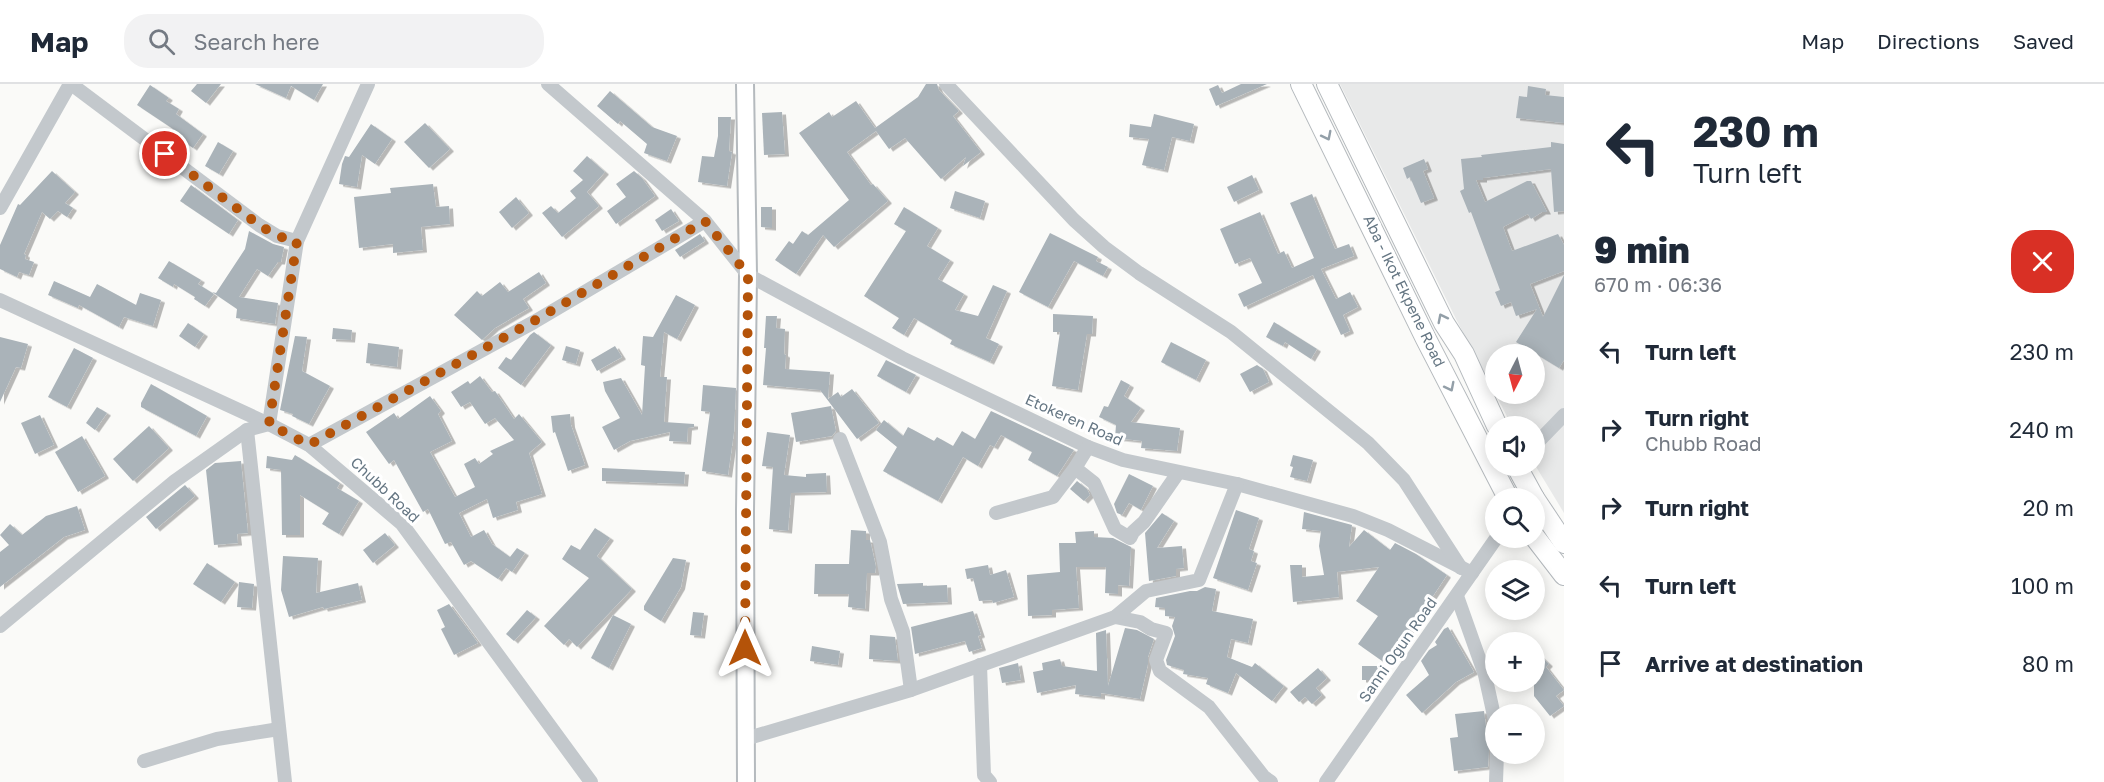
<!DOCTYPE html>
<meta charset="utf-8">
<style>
body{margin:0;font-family:"Golos Text",sans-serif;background:#f2f2f3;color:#1f2937;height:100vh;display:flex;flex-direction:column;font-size:22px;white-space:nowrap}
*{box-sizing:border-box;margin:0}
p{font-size:20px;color:#747a83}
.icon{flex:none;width:33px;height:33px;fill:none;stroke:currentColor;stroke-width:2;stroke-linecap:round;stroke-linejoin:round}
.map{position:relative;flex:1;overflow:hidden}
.side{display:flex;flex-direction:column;background:#fff;width:540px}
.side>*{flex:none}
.guide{background:#fff;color:#1f2937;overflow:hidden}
.needle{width:39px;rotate:186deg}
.buttons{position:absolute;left:1485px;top:260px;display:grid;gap:12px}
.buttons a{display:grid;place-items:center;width:60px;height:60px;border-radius:50%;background:#fff;box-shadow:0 3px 15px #0003;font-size:30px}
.pin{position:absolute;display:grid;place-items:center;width:51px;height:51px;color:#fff;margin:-26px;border:3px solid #fff;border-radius:50%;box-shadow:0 2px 6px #0007}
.me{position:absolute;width:66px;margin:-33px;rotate:0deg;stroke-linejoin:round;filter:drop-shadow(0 0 4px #0008)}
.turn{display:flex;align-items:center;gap:21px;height:126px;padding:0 30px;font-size:27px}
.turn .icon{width:78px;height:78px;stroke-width:2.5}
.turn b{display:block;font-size:42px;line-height:51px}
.round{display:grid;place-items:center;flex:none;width:63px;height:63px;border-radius:24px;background:#f2f2f3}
.overview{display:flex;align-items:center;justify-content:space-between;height:102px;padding:0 30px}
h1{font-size:36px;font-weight:800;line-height:45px}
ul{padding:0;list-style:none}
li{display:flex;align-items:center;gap:18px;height:78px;padding:0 30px}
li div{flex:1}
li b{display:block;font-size:22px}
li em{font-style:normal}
header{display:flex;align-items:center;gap:36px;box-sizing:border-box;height:84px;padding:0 30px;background:#fff;border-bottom:2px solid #e0e1e3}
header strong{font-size:28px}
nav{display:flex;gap:33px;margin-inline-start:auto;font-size:21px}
.search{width:420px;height:54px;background:#f2f2f3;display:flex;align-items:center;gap:15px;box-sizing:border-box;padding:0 21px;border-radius:24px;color:#747a83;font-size:22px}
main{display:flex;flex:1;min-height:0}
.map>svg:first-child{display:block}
</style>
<header>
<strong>Map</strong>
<div class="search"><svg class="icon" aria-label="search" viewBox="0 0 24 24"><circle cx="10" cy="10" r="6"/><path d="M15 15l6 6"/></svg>Search here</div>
<nav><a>Map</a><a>Directions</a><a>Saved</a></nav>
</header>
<main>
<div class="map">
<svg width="1564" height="698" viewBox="0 0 1564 698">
<defs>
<filter id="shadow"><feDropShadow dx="4" dy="2.5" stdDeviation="0" flood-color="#0004"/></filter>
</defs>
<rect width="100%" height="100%" fill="#fafaf8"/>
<path fill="#e8e9e9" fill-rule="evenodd" d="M1340,0H1564V429L1535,381L1534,342H1512L1456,235ZM1496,270H1534V309H1496Z"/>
<g fill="#aab3b9" filter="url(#shadow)">
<path d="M197,0H221L206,19L191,7Z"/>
<path d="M255,0H323L314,16L291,2L286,14Z"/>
<path d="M926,0H937L939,6L959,27L953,32L981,68L963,82L966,73L941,95L905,54L889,65L876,47L847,68L871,101L873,100L888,117L834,163L823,151L796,190L775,176L789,157L793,160L802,147L808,151L849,116L799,49L829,28L832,33L856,17L875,44L918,13Z"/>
<path d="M1241,0H1267L1216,22L1209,5L1218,1L1222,9Z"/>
<path d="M150,1L169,14L166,17L179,25L176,30L203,50L193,64L170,48L173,45L137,21Z"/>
<path d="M1528,2L1546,5L1545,11L1564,13V39L1516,34L1519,12L1527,13Z"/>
<path d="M610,7L652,43L677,52L667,77L644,69L647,60L620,37L618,40L597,22Z"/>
<path d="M782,28L785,70L764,71L762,29Z"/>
<path d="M1154,30L1194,40L1190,57L1172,53L1164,86L1142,81L1149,55L1129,53L1130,40L1151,43Z"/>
<path d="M718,33H731L729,67L732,68L727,102L698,98L702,72L714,73L718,52Z"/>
<path d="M425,39L450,65L429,84L404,58Z"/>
<path d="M371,40L392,55L375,80L362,71L357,103L339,100L342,80L345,72L349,73Z"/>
<path d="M218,58L233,67L219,90L205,82Z"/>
<path d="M1551,58L1564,60V127L1554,128L1551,85L1483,94V96H1476L1485,118L1527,97H1531L1547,128H1542L1531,135L1528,130L1503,143L1512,167L1558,150L1564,161V187L1530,200L1543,233L1564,191V276L1559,284L1516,258L1537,225L1516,232L1511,218L1501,222L1495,208L1500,206L1471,128L1469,129L1460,107L1464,105L1461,75L1482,73L1481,71L1551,63Z"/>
<path d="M587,72L605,88L587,108L599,122L562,153L542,129L551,122L558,129L576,114L570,107L583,96L573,87Z"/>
<path d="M1424,75L1428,85L1423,87L1434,114L1421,119L1410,93L1407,95L1403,84Z"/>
<path d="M52,87L75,108L65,119L73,124L67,133L58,127L50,135L42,128L24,170L26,171L25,175L34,178L29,191L19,188L17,193L0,185V161L18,120L20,121Z"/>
<path d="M634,87L642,94L655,112L616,140L607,127L626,113L616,100Z"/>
<path d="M1252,91L1259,106L1234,118L1227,103Z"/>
<path d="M433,100L436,123L449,122L450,140L421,143L423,166L393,169V160L359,164L354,113L391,109L390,104Z"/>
<path d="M191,101L238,136L229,150L180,117Z"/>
<path d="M955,107L985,117L980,134L950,124Z"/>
<path d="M1312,110L1335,165L1349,160L1354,172L1321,185L1336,215L1350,208L1358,223L1343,231L1350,247L1341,251L1313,191L1244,223L1238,210L1262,199L1250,174L1235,180L1220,145L1260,128L1278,170L1284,167L1292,184L1314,174L1290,119Z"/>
<path d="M516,113L529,129L512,144L499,128Z"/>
<path d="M761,123H772V144L761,143Z"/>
<path d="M904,123L938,144L927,162L950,176L938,195L964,210L955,226L978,232L993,201L1007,207L986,254L999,260L990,278L950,260L952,256L914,234L904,251L892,244L899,234L864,212L906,147L894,140Z"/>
<path d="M671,125L679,137L662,147L655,136Z"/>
<path d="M249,147L273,160L284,163L281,178H278L268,192L257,185L239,213L278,219L275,240L236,234L237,225L212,208L216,209L245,165Z"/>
<path d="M1050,149L1098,173L1096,177L1108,183L1103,192L1074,177L1048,223L1019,208Z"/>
<path d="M700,150L705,157L680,173L675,166Z"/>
<path d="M169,177L201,196L198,200L214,210L205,222L194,215L195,213L174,200L173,203L158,194Z"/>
<path d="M539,188L546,199L523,215L529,224L495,244L482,256L454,231L477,207L482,212L500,198L508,208Z"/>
<path d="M54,197L90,213L97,200L136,221L140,209L161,216L153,242L124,233L119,243L79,221L78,224L48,211Z"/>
<path d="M676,211L695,221L677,255L664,248L660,293H667L664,338L694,340V343L688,344L687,358L669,357L670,348L630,357L614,366L602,343L620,334L605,307L603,298L621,294L642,331L645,282L641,281L643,252L653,253Z"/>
<path d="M1053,230L1093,232L1092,250H1087L1078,306L1052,302L1060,248H1053Z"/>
<path d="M766,232H777L776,244L785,245L784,270L786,271L785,285L830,288L828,315L838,308L841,313L852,305L879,339L857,355L820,306L763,301L766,264H764Z"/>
<path d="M1274,238L1317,265L1311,275L1285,258L1283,262L1266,253Z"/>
<path d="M188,239L204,250L195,263L179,252Z"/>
<path d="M333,244L352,246L351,256L332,255Z"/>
<path d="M534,248L551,261L521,301L498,284L506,273L511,276L530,251Z"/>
<path d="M295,252L307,253L302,287L330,302L309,340L292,332L293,330L280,326Z"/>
<path d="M0,253L28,260L21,284L16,283L0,318Z"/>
<path d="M1171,258L1206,276L1196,296L1161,278Z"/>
<path d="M368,259L399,263L397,283L366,279Z"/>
<path d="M566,262L580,266L576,280L562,276Z"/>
<path d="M615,262L622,273L597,287L591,276Z"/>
<path d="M74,264L93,274L67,323L48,313Z"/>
<path d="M886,276L916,291L906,308L877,292Z"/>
<path d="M1257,281L1263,285L1269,298L1250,308L1240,290Z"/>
<path d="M480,292L492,308L495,307L514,335L519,330L542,358L529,369L542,410L516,418L518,426L493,434L487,415L459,429L471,453L484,446L492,460L510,473L517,464L525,469L512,488L506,484L498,495L471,477L464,481L451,458L445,460L428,425L423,428L394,376L389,380L366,348L394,329L398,335L430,312L441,327L438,330L452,357L430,368L455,413L475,403L464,380L475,374L479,380L493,370L490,367L514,356L495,334L485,340L470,318L461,323L451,308L468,297L470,300Z"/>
<path d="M1121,296L1130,301L1124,312L1141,324L1131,338L1180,344L1177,367L1141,364L1142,357L1115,354L1116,341L1099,333L1104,322L1108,323Z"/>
<path d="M151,300L207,332L196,352L141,323V319Z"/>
<path d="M703,301L736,304L734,348L728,391L702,387L710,328L701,327Z"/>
<path d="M831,322L836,347L832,352L796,358L791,329Z"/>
<path d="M97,323L107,329L95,346L86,339Z"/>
<path d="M991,327L1074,366L1057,392L1028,376L1032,368L1001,351L994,363L990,361L978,382L963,373L938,417L883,387L897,363L876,346L884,336L903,352L908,343L934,357L937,353L953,362L962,347L975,355Z"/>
<path d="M570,330L571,341L585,381L568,387L555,348L553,349L551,332Z"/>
<path d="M40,331L54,361L35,370L21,339Z"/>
<path d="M149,342L169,364L133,397L113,375Z"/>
<path d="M767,348L790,351L784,391L806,393V390L826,389L827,408L791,409L788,447L769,445L773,383L762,382Z"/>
<path d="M82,352L105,392L78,408L55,368Z"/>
<path d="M295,371L340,399L337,404L359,417L339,450L322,440L329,429L300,411V451H282L281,386L266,384L267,372L292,376Z"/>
<path d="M1293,371L1313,376L1307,397L1290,393L1293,383L1290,382Z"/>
<path d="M241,377L248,449L237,450L238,459L214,461L206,386L215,379Z"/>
<path d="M602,384L685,388L684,400L602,397Z"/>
<path d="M1129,390L1153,402L1141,426L1129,419L1122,431L1117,429L1114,420Z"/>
<path d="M1077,397L1087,405L1090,411L1084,417L1070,405Z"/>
<path d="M185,401L195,412L156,445L146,433Z"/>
<path d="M77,422L85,446L64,453L0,503V468L9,461L0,451L10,440L22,451L46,432Z"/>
<path d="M1236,426L1259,434L1249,465L1254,467L1251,477L1257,479L1248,506L1213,494Z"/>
<path d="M1304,428L1352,441L1349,463L1364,446L1390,466L1395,459L1416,470L1447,491L1407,551L1406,550L1385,579L1358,560L1378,532L1356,517L1379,483L1337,488L1339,513L1293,518L1290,481H1302V493L1324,491L1319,462L1321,447L1302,445Z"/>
<path d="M1162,429L1174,437L1157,464L1182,462L1184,484L1176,485V492L1149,497L1145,449Z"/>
<path d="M595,444L610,454L597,472L632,505L577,563L569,555L564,561L544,542L589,494L562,475L571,461L580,466Z"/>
<path d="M851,446L866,447V456H870L871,460L876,483L875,489H867L865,525L848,523L849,510H814L815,480H849Z"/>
<path d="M1094,447V453L1113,454L1131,463L1129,502L1118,501V510L1105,509L1106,483H1076L1079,524L1052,526V531L1028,532L1027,491L1060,488L1059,459H1076L1075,448Z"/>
<path d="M385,449L395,461L373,479L363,466Z"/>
<path d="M283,472L318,474L316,509L358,499L362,516L324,525L323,523L289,533L281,506Z"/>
<path d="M673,474L686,476L681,503L661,537L644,526V522Z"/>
<path d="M207,479L235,498L221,518L193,500Z"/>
<path d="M988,481L990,491L1006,486L1014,513L993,519L992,516L979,517L973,494L967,495L965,485Z"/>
<path d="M239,498L254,500L252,524L237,523Z"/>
<path d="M923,499V502L947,501L948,518L903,520L897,500Z"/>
<path d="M1205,503L1216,505L1212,527L1253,535L1248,559L1231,555L1227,573L1252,583L1255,579L1284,602L1272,617L1236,589L1228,609L1206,600L1208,594L1183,590L1184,586L1167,581L1166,576L1175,552L1172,542L1175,533L1165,532V524L1155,523L1156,514L1190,507H1197Z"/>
<path d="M449,520L478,559L454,571L441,545L445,543L437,526Z"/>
<path d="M527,526L536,533L514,557L506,550Z"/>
<path d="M973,527L981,551L978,552L982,564L969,568L965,557L915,570L911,543Z"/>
<path d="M693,528L704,529L701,552L690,551Z"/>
<path d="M613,531L631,540L609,584L591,574Z"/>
<path d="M1448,543L1474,588L1456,598L1422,629L1406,611L1429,591L1421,577L1429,566L1437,561L1435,558L1444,545Z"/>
<path d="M1125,544L1137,546L1154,555L1148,573V580L1140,615L1101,609V613L1075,610L1076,601L1037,609L1033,588L1043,586L1042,579L1060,575L1062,582L1097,587L1096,549L1106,546L1108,602Z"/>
<path d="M870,551L895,553L898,577L869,575Z"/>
<path d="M812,562L840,567L838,581L810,577Z"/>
<path d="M1534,566L1549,580L1546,583L1564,606L1556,612L1564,622L1550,632L1534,612Z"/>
<path d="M1018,579L1021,596L1002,599L999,584Z"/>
<path d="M1362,582H1382L1378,589L1377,596H1362Z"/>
<path d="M1318,584L1327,594L1316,604L1322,611L1312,620L1305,613L1299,618L1290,608Z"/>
<path d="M1484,627L1489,666L1488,683L1454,687L1450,654L1458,653L1455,630Z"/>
</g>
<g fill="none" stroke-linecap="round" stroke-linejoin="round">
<g stroke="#b5babe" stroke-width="20">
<path id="major" d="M745,0L748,191L745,427L746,698"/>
</g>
<g stroke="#b4b9bd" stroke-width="22">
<g id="highway">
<path d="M1301,0L1426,255L1508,414"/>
<path d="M1327,0L1444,239L1464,270L1497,342"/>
<path d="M1516,381L1534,414"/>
<path d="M1534,414L1564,459"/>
<path d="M1534,452L1564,491"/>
</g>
</g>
<g stroke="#c3c8cc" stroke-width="14">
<path d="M71,0L259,141L277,152L297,157"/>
<path d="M548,0L705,137L748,191L902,274L1088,363L1123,376L1237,400L1353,432L1388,446L1472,489"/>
<path d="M946,0L1074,136L1104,163L1139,189L1231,248L1368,359L1404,396L1461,484"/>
<path d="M0,124L70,0"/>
<path d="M0,216L269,340L309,361L402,440L591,698"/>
<path d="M247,346L285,698"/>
<path d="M840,355L880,458L891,515L903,548L911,606"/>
<path d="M309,361L534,238L705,137"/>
<path d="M1534,362L1564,331"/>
<path d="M1075,384L1094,399L1115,445L1130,454L1133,448L1144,438L1178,389"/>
<path d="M996,429L1053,413L1075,384L1088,363"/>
<path d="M1457,512L1485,591L1496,641"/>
<path d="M1115,533L1140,538L1151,545L1166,549L1156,576L1160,587L1209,623L1264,693L1271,698"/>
<path d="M0,542L175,397L247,346L269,340L297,157L368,0"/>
<path d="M980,581L984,691L990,698"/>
<path d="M745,655L911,606L1115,533L1146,507L1199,496L1237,400"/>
<path d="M144,677L217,655L279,645"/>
<path d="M1326,698L1497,453"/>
<path d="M1496,698L1497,669"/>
</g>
<use href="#major" stroke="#fff" stroke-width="16"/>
<use href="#highway" stroke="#fff" stroke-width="20"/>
</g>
<defs><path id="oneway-chevron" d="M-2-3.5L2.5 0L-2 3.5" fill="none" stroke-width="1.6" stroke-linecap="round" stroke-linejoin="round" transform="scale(1.5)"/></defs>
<g stroke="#939fa8">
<use href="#oneway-chevron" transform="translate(1327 52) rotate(63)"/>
<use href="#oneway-chevron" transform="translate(1442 234) rotate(-117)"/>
<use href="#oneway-chevron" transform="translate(1450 303) rotate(63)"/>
</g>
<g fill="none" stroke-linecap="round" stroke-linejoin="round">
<path stroke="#b45309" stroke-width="10" stroke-dasharray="0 18" d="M165,70L259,141L277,152L297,157L269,340L309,361L534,237L705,137L748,191L745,564"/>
</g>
<g text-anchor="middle" stroke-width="6" stroke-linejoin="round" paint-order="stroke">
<g font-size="15" fill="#657683" stroke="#fff">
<text transform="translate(1404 207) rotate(64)" y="5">Aba - Ikot Ekpene Road</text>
<text transform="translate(1074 336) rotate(24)" y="5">Etokeren Road</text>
<text transform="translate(385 406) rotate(43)" y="5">Chubb Road</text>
<text transform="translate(1398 566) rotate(-55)" y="5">Sanni Ogun Road</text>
</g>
</g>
</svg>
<div class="buttons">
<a><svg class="needle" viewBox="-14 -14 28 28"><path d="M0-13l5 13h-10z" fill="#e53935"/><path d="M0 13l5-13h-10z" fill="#747a83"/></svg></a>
<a><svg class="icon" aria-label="sound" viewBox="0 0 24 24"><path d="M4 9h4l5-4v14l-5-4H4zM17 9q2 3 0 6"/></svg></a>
<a><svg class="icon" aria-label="search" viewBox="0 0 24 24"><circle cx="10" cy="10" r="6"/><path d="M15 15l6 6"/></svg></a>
<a><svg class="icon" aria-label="layers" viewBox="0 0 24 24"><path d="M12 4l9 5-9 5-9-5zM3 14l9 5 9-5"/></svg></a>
<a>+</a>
<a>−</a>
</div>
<div class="pin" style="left:165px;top:70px;background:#d93025"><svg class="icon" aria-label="arrive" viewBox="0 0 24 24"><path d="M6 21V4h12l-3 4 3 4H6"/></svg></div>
<svg class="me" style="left:745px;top:564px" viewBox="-20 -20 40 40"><path d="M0-17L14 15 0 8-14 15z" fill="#b45309" stroke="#fff" stroke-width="4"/></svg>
</div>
<section class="side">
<div class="guide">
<div class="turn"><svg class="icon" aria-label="left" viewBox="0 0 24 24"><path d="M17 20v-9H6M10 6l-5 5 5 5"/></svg><div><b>230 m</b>Turn left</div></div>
</div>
<div class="overview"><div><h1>9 min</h1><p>670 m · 06:36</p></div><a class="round" style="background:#d93025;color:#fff"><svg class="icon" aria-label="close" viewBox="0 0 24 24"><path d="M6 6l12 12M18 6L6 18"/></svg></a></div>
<ul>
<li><svg class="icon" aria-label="left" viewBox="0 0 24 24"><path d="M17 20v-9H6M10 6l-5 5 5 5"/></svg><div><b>Turn left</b></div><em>230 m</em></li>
<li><svg class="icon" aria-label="right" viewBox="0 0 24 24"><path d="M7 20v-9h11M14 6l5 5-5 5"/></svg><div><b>Turn right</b><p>Chubb Road</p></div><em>240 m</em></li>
<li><svg class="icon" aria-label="right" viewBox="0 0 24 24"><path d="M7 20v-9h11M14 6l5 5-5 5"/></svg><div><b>Turn right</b></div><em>20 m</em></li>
<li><svg class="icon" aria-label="left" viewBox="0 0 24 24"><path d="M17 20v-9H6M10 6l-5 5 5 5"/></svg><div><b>Turn left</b></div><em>100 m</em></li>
<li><svg class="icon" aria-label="arrive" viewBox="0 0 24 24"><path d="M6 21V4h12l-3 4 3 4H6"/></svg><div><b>Arrive at destination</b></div><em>80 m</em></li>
</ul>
</section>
</main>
